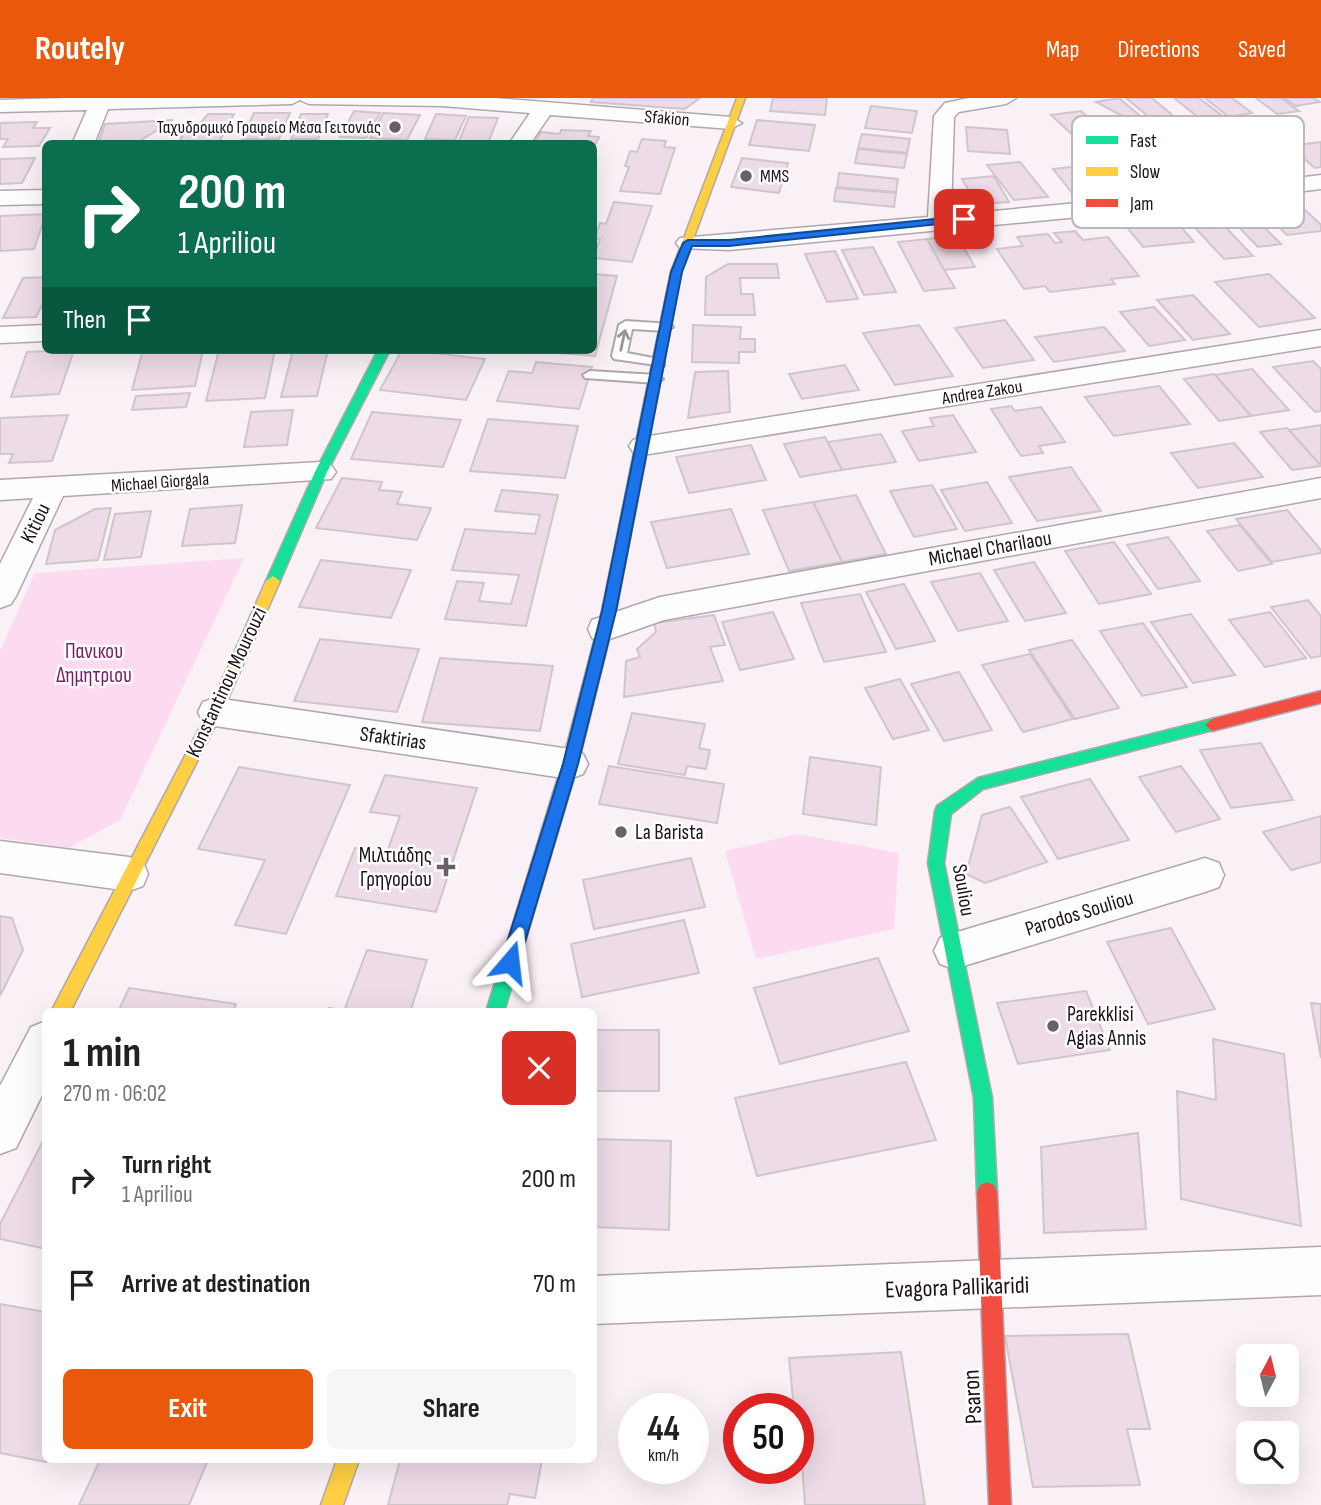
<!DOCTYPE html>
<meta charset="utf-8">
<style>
body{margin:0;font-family:"Sofia Sans Condensed",sans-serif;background:#f6f6f6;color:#202124;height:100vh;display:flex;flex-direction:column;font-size:26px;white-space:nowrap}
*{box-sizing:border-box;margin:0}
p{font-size:23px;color:#757577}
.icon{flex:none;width:38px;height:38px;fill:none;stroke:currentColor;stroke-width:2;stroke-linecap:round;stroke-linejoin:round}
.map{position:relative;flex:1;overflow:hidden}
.details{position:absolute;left:42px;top:910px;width:555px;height:455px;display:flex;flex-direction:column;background:#fff;border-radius:10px;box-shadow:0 7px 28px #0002}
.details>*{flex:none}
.guide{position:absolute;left:42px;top:42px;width:555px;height:214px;border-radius:10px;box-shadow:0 7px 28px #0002;background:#0b6e4f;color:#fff;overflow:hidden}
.needle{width:46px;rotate:7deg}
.controls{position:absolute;left:1236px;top:1246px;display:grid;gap:14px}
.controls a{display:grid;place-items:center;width:63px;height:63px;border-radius:10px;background:#fff;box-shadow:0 7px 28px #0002;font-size:35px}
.speed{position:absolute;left:618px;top:1295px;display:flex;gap:14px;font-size:35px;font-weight:700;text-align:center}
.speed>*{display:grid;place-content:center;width:91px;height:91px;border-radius:50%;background:#fff;box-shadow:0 7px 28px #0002;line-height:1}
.speed small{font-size:18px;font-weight:400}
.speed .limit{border:10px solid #d22;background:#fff;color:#111}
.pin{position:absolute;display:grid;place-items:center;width:60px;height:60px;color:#fff;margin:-30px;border-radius:14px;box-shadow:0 4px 10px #0006}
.me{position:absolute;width:77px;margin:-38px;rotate:17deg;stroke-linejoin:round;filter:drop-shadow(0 0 5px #0008)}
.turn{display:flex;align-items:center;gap:24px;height:147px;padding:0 21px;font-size:32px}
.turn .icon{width:91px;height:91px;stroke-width:2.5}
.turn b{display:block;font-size:49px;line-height:60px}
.then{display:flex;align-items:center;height:66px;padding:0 21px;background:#0003;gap:14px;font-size:26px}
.round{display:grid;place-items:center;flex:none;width:74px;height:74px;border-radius:10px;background:#f6f6f6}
.head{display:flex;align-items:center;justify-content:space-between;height:119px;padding:0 21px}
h1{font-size:42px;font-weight:700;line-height:52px}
.cta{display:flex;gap:14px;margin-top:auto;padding:14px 21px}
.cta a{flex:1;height:80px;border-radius:10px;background:#ea580c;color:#fff;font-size:28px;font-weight:700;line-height:80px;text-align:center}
.cta a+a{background:#f6f6f6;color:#202124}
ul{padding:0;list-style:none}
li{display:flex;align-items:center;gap:21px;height:105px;padding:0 21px}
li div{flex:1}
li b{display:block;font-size:26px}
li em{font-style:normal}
header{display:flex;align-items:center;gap:42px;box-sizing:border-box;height:98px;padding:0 35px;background:#ea580c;color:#fff}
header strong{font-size:33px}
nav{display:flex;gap:38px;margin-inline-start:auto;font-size:24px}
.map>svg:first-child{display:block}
</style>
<header>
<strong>Routely</strong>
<nav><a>Map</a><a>Directions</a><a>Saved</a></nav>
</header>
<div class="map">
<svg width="1321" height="1407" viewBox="0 0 1321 1407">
<rect width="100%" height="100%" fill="#faf1f7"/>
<g fill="#fcdbf0">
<path d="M244,460L120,722L69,750L0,740V553L35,475Z"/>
<path d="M798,736L899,755L894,831L756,861L725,753Z"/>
</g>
<g fill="#eddbe7" stroke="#cfc6cc" stroke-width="2">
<path d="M593,0H700L685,11L591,4Z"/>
<path d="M773,0H827L825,17L770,13Z"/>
<path d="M1119,0L1152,28L1143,29L1096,4Z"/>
<path d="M1126,0H1152L1189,31L1167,34Z"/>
<path d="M1174,0H1199L1224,19L1203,23Z"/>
<path d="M1205,0H1232L1252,15L1229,19Z"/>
<path d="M1256,0H1281L1299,13L1277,16Z"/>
<path d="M1284,0H1313L1320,4L1296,8Z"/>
<path d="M871,8L917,13L912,35L865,30Z"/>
<path d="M354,13L380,15L366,40L340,39Z"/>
<path d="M1081,13L1108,37L1078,42L1051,17Z"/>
<path d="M254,15H290L279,41H242Z"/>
<path d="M383,15L400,16L420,17L407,42L370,40Z"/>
<path d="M208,16H234L219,44H179L185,33H194Z"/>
<path d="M301,16H328L318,41H291Z"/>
<path d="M436,16L466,18L455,42L425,41Z"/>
<path d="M469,19L498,20L488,45L459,43Z"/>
<path d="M173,22L135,46H98L105,26Z"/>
<path d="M757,22L815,27L809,53L749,47Z"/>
<path d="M37,24L33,30H50L39,48L3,49L8,41H0V25Z"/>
<path d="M966,29L1007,32L1010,56L968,53Z"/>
<path d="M561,32L591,33L588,38L599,39L593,51V46H534L541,34L560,36Z"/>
<path d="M862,36L910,41L907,55L858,50Z"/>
<path d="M642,41L666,43L664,49L675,50L660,96L620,93L629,69L625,68L630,53L637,54Z"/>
<path d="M1321,44V69L1315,70L1289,48Z"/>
<path d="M858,51L907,56L904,70L855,65Z"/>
<path d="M35,60L22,85L0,86V61Z"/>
<path d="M742,60L788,65L779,95L731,89Z"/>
<path d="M1020,64L1048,99L1014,102L987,67Z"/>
<path d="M1097,66L1119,91L1073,96L1053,71Z"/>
<path d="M839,75L898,81L896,94L837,89Z"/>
<path d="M994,78L1009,104L977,106L962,81Z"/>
<path d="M836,90L896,95L894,109L834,103Z"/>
<path d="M614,104L652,108L632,164L593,160L600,141L595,140L600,125L606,126Z"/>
<path d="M1301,108L1321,127V133L1287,137L1262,113Z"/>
<path d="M1247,112L1281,146L1258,149L1224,114Z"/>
<path d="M46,116L34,151L0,153V118Z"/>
<path d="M1213,116L1253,158L1224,161L1185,119Z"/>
<path d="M1175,122L1194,144L1143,149L1125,127Z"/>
<path d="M1075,133L1083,142L1108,139L1139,178L1111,181L1115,186L1050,194L1045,188L1024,191L997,151L1023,148L1017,139L1048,136L1055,145L1062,144L1054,135Z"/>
<path d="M957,138L975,169L944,172L927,141Z"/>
<path d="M927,141L944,172L955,190L924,193L898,144Z"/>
<path d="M873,149L896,194L864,197L842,152Z"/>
<path d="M835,153L858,201L827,204L805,156Z"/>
<path d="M728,166H777L779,180H740L741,196H753L755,217H705L706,179Z"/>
<path d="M593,176L617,178L595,258L534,253L593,252Z"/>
<path d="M1269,176L1315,220L1259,229L1215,184Z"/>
<path d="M46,179V199L36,219L3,220L23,180Z"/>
<path d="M1193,197L1230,236L1193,242L1157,202Z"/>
<path d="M1154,209L1185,242L1149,248L1120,214Z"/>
<path d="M1005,222L1034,262L983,270L955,230Z"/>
<path d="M693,227L741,229L740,241H755V254H739V265L692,264Z"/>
<path d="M919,227L953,278L895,287L863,235Z"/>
<path d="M1104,229L1125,253L1054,264L1035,239Z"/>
<path d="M74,252L59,296L11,299L27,254Z"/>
<path d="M143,252H203L195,288L132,292Z"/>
<path d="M219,252H275L265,300L206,303Z"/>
<path d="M293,252H328L317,298L281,299Z"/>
<path d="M402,252H408L485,261L466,302L380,292Z"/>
<path d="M1313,263L1321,271V313L1315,314L1273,269Z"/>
<path d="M536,264L592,269L579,311L497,303L509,273L532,275Z"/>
<path d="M845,267L859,292L802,301L789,276Z"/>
<path d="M1252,271L1289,312L1251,318L1215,277Z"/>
<path d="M728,273L730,314L688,320L695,274Z"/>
<path d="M1214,276L1215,277L1251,318L1219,323L1184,281Z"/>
<path d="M1159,288L1190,326L1114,338L1085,299Z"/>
<path d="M190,295L186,309L132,312L136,298Z"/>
<path d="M1011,308L1015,313L1041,309L1065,344L1039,348L1043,355L1021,358L991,311Z"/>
<path d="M293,312L287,347L244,349L251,314Z"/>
<path d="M372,314L461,322L443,369L351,361Z"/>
<path d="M68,317L52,363L9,365L13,356H0V320Z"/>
<path d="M953,317L976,354L919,363L902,333L934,328L930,320Z"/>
<path d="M488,321L578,328L565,380L470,373Z"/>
<path d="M1321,327V368L1289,332Z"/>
<path d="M1287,330L1289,332L1321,368L1292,372L1260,334Z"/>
<path d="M881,336L896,364L842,372L828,344Z"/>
<path d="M825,339L842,372L800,379L784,346Z"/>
<path d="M1234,345L1263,379L1198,390L1171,355Z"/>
<path d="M751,347L766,382L689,395L676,359Z"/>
<path d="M1071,369L1101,413L1037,423L1009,379Z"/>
<path d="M342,380L382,384L379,392L402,394L397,406L431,410L417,442L316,430Z"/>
<path d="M987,384L1012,425L965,433L941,392Z"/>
<path d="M932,387L957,431L914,439L890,393Z"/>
<path d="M502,392L558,397L526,528L445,521L457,483L484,485L479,503L511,506L519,477L452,472L465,431L535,436L540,417L495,413Z"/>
<path d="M856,397L886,456L842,464L813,404Z"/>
<path d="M813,404L842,464L789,473L763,412Z"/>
<path d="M242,407L235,445L182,448L190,411Z"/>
<path d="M111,410L98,462L46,466L55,432L95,411Z"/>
<path d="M731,411L749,456L667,470L651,424Z"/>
<path d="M1287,412L1321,452V455L1272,464L1236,421Z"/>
<path d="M151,413L141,459L104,462L115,416Z"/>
<path d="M1240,427L1272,466L1238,473L1207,433Z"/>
<path d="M1168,439L1200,483L1158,491L1127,447Z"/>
<path d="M1114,444L1151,496L1099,506L1065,453Z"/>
<path d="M321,462L411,472L391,520L299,509Z"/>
<path d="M1034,464L1066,515L1025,523L994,472Z"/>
<path d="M980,475L1008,523L958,533L931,484Z"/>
<path d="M904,486L935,543L896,551L866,494Z"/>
<path d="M860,496L886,554L824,564L801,505Z"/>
<path d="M1308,502L1321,518V558L1311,560L1271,509Z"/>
<path d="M773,514L794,561L740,572L722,524Z"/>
<path d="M1270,514L1306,560L1265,569L1229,522Z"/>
<path d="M1191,516L1235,577L1193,585L1151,524Z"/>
<path d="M714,517L725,547L710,549L723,583L624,599L626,563L640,559L637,551L656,534L654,525Z"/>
<path d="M1143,525L1187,589L1142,598L1100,533Z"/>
<path d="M320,541L419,551L397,614L294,603Z"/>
<path d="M1072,542L1119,610L1075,621L1029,552Z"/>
<path d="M1030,556L1073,621L1023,634L982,567Z"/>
<path d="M440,560L553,568L540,633L422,624Z"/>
<path d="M959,574L992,632L944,643L911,586Z"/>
<path d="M900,581L929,632L893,641L865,590Z"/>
<path d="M632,615L705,626L699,650L710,652L706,671L687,668L685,677L618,666Z"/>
<path d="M1261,645L1293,702L1231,710L1200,652Z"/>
<path d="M810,659L881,669L876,727L803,716Z"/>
<path d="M609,668L724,686L717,725L599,706Z"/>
<path d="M1181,668L1220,721L1176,734L1139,679Z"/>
<path d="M239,669L350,687L286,836L235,827L265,762L198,751Z"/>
<path d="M385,677L477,690L436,814L336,798L355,750L387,754L400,718L370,714Z"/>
<path d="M1090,681L1129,742L1058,761L1021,699Z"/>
<path d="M1010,709L1047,764L985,785L966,776L982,717Z"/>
<path d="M1321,718V764L1291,772L1263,734Z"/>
<path d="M691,760L705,809L594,831L583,782Z"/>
<path d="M0,818L12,820L23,852L0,898Z"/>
<path d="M684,822L699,875L582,899L571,846Z"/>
<path d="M1171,830L1215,911L1148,926L1107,844Z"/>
<path d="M367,852L427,862L410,914H328L329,910L344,913Z"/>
<path d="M878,860L909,933L780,966L754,890Z"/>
<path d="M129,890L236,906L233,914H118Z"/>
<path d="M1086,893L1110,952L1018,966L997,905Z"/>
<path d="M1311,905L1321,906V960Z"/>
<rect x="593" y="932" width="66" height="61"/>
<path d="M1213,941L1284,956L1301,1128L1181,1101L1177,993L1216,1002Z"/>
<path d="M906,964L936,1042L757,1078L735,1000Z"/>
<path d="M1138,1035L1146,1131L1044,1135L1041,1049Z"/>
<path d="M45,1039H46V1151L0,1141V1126Z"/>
<path d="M593,1041L671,1043L669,1132L593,1129Z"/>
<path d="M0,1206L46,1214V1364L0,1355Z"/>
<path d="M1128,1236L1150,1331H1127L1140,1387L1033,1389L1005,1238Z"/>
<path d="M901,1254L925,1407H805L798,1311H794L789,1260Z"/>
<path d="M100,1362H208L189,1407H79Z"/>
<path d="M400,1362H542L535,1400L510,1396L507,1407H388Z"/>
</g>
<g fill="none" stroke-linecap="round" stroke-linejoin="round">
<g stroke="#afa7ac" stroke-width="4">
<g id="lane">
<path d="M626,223L671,226L673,229L666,233L632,231L627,255L664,262V268L614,261L612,258L619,227Z"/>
<path d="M590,273L656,277L663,281L656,285L585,280L583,277Z"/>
</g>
</g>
<g stroke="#afa7ac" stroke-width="3">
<g id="street">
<path d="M67,0H494L731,19L742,25L731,31L550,17L530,46H509L530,15L442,8L309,6L300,2L292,6L108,11L94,46H72L87,12L0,14V2Z"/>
<path d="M969,0H1016L1006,6L959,14L954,19L951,117L1142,99L1321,77V91L1142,113L729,152L680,150L676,145L680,140L928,119L934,18L945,5Z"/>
<path d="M46,92V106L0,107V93Z"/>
<path d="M46,227V243L0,245V229Z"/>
<path d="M1321,232V248L643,357L633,354L629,348L633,342L643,339Z"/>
<path d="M321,364L331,367L336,374L331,381L63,398L16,498L11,506L0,510V466L33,400L0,402V382Z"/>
<path d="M1321,380V400L664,522L604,543L592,540L588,531L592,522L660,499Z"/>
<path d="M215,600L570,651L583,656L588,666L583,676L570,681L215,628L203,624L198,614L203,604Z"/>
<path d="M0,743L129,759L143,764L148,776L143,788L129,793L0,775Z"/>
<path d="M1205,760L1219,765L1224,777L1219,789L1205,794L954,871L940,866L934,853L940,840L954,835Z"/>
<path d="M46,923V989L16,1050L0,1056V988L31,929Z"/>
<path d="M1321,1149V1197L593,1226V1178Z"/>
</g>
</g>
<g stroke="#afa7ac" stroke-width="3">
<g id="fast">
<path d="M378,252H390L327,374L280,483L278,486H268L266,483L315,374Z"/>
<path d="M651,296L657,300L616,513L578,666L504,914H486L562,666L602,513L645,300Z"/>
<path d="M1212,621L1219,627L1217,631L983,691L951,716L944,765L992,1000L997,1094L994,1101L987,1104L980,1101L977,1094L974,1000L928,765L935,713L937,708L978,680Z"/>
</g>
</g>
<g stroke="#afa7ac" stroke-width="3">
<g id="slow">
<path d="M737,0H745L681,174L657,300L651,304L647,303L645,300L671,174Z"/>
<path d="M273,478L280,483L222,614L70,914H51L208,614L266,483Z"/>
<path d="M337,1362H359L343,1407H321Z"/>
</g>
</g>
<g stroke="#afa7ac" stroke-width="3">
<g id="jam">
<path d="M1321,593V605L1212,633L1205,627L1212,621Z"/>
<path d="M987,1084L994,1087L997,1094L1011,1407H989L977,1094L980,1087Z"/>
</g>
</g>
<use href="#lane" fill="#fefdfe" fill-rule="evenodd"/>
<use href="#street" fill="#fefdfe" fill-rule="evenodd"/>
<use href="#fast" fill="#16e098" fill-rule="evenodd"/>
<use href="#slow" fill="#ffcf43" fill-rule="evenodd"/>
<use href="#jam" fill="#f24e42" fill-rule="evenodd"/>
</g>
<defs><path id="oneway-shaft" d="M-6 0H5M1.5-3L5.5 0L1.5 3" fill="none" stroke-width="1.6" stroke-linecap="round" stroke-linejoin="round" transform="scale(1.75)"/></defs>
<use stroke="#989397" href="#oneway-shaft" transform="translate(623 242) rotate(-78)"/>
<path fill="#1a73e8" stroke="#114b97" stroke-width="2" d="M964,118L968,123L729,148H692L682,174L616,513L578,666L519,864L510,872L504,870L501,864L563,666L602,513L671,174L683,145L688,142H729Z"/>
<g fill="#6a6067" stroke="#fff" stroke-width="2.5">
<circle cx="395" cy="29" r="7"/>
<circle cx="746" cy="78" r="7"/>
<circle cx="621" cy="734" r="7"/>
<path d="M442.5 758.5h7v7h7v7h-7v7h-7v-7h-7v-7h7z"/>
<circle cx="1053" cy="928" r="7"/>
</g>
<g text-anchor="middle" stroke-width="5" stroke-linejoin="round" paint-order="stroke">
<g font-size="18" fill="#1c1219" stroke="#fff">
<text transform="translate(667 20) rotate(5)" y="6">Sfakion</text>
<text transform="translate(982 294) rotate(-9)" y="6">Andrea Zakou</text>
<text transform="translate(160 384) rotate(-4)" y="6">Michael Giorgala</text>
</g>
<g font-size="18" fill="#1c1219" stroke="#fff" text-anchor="end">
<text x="381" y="35">Ταχυδρομικό Γραφείο Μέσα Γειτονιάς</text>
<text x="760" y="84" text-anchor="start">MMS</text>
</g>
<g font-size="21" fill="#1c1219" stroke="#fff">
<text transform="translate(35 425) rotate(-64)" y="7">Kitiou</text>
<text transform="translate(990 450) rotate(-10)" y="7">Michael Charilaou</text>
<text transform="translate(226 584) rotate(-65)" y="7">Konstantinou Mourouzi</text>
<text transform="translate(393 640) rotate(8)" y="7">Sfaktirias</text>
<text transform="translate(964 792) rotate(80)" y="7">Souliou</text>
<text transform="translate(1079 815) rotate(-17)" y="7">Parodos Souliou</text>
</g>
<g font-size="21" fill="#7d1865" stroke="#fff">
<text x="94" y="560">Πανικου<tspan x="94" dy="24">Δημητριου</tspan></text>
</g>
<g font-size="21" fill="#1c1219" stroke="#fff" text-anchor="start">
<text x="635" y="741">La Barista</text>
<text x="432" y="764" text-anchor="end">Μιλτιάδης<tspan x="432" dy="24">Γρηγορίου</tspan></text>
<text x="1067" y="923">Parekklisi<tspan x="1067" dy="24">Agias Annis</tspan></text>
</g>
<g font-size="24" fill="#1c1219" stroke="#fff">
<text transform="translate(957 1189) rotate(-2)" y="8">Evagora Pallikaridi</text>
<text transform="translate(972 1299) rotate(-93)" y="8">Psaron</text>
</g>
</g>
<rect x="1072" y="18" width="232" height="112" rx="10" fill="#fff" stroke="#bbb8ba" stroke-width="2"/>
<rect x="1086" y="38" width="32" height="8" fill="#16e098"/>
<rect x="1086" y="69" width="32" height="9" fill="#ffcf43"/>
<rect x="1086" y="101" width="32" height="8" fill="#f24e42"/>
<g font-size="19" fill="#1c1219">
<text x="1130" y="49">Fast</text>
<text x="1130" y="80">Slow</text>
<text x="1130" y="112">Jam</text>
</g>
</svg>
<div class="controls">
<a><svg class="needle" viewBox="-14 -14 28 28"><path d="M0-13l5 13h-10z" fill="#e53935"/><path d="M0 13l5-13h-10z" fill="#757577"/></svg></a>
<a><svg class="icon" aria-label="search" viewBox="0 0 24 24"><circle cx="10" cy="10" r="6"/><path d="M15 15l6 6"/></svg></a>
</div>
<div class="speed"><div>44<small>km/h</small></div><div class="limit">50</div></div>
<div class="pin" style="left:964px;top:121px;background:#d93025"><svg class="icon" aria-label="arrive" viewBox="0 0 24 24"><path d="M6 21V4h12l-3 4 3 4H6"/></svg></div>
<svg class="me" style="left:510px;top:864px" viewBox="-20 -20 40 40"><path d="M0-17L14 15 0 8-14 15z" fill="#1a73e8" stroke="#fff" stroke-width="4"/></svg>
<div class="guide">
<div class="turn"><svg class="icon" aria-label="right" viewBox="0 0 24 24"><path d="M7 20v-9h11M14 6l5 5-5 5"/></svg><div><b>200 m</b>1 Apriliou</div></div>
<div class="then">Then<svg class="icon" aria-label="arrive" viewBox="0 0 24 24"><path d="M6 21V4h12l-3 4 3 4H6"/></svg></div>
</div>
<section class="details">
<div class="head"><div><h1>1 min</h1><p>270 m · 06:02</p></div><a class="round" style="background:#d93025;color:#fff"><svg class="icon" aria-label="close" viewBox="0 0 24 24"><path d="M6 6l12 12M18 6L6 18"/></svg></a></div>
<ul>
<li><svg class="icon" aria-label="right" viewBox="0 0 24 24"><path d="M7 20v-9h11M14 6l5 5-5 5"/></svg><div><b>Turn right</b><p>1 Apriliou</p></div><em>200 m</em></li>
<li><svg class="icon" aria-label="arrive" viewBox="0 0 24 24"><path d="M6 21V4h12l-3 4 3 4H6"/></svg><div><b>Arrive at destination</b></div><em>70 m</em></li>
</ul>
<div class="cta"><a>Exit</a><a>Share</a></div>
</section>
</div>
